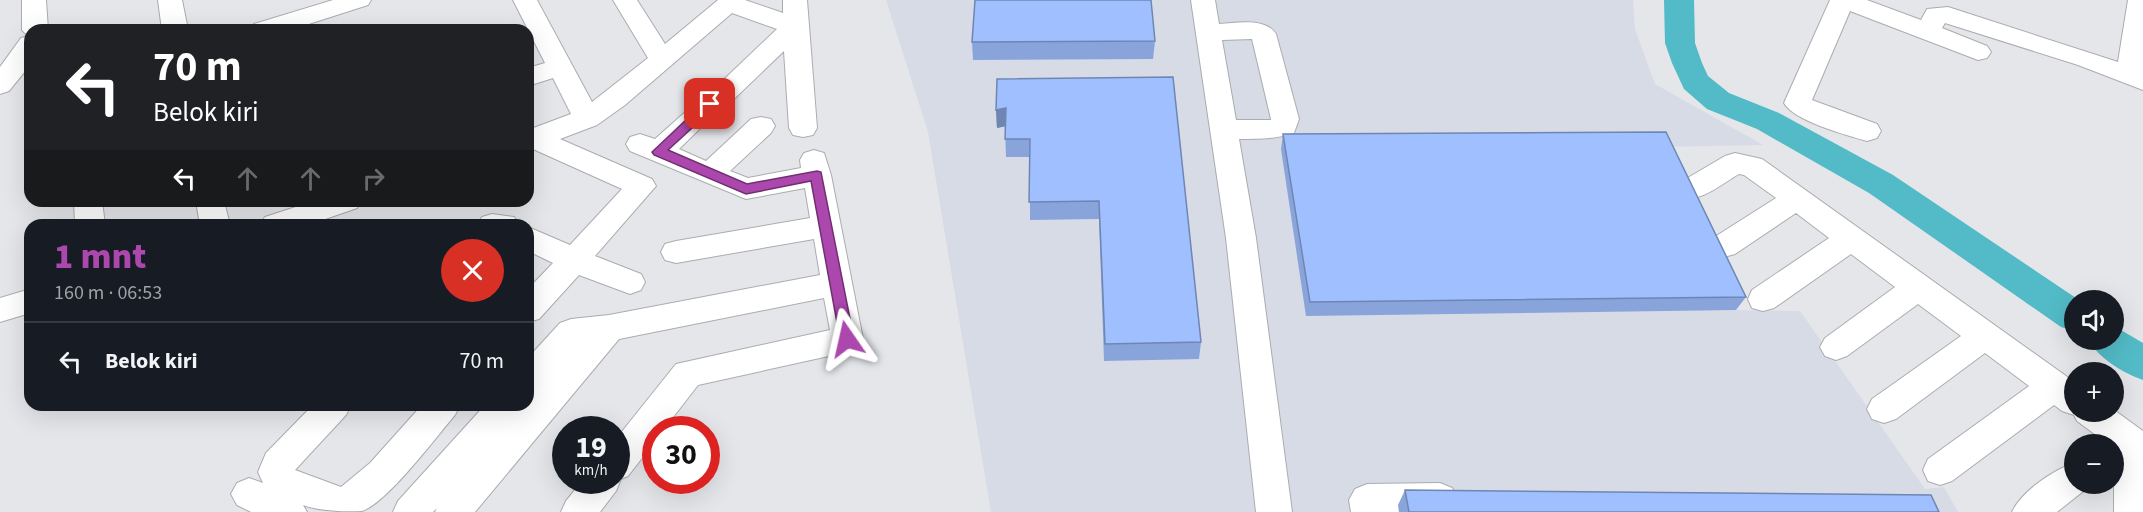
<!DOCTYPE html>
<html lang="id">
<meta charset="utf-8">
<style>
body{margin:0;font-family:"Source Sans 3",sans-serif;background:#242831;color:#f1f3f6;height:100vh;display:flex;flex-direction:column;font-size:22px;white-space:nowrap}
*{box-sizing:border-box;margin:0}
p{font-size:20px;color:#9ea1a6}
.icon{flex:none;width:33px;height:33px;fill:none;stroke:currentColor;stroke-width:2;stroke-linecap:round;stroke-linejoin:round}
.map{position:relative;flex:1;overflow:hidden}
.drawer{position:absolute;left:24px;top:219px;width:510px;height:192px;display:flex;flex-direction:column;background:#171b24;border-radius:18px;box-shadow:0 6px 24px #0002}
.drawer>*{flex:none}
.banner{position:absolute;left:24px;top:24px;width:510px;height:183px;border-radius:18px;box-shadow:0 6px 24px #0002;background:#202124;color:#fff;overflow:hidden}
.fabs{position:absolute;left:2064px;top:290px;display:grid;gap:12px}
.fabs a{display:grid;place-items:center;width:60px;height:60px;border-radius:50%;background:#171b24;box-shadow:0 6px 24px #0002;font-size:30px}
.speed{position:absolute;left:552px;top:416px;display:flex;gap:12px;font-size:30px;font-weight:700;text-align:center}
.speed>*{display:grid;place-content:center;width:78px;height:78px;border-radius:50%;background:#171b24;box-shadow:0 6px 24px #0002;line-height:1}
.speed small{font-size:15px;font-weight:400}
.speed .limit{border:9px solid #d22;background:#fff;color:#111}
.pin{position:absolute;display:grid;place-items:center;width:51px;height:51px;color:#fff;margin:-26px;border-radius:12px;box-shadow:0 3px 9px #0006}
.me{position:absolute;width:66px;margin:-33px;rotate:349deg;stroke-linejoin:round;filter:drop-shadow(0 0 4px #0008)}
.turn{display:flex;align-items:center;gap:21px;height:126px;padding:0 30px;font-size:27px}
.turn .icon{width:78px;height:78px;stroke-width:2.5}
.turn b{display:block;font-size:42px;line-height:51px}
.lanes{display:flex;align-items:center;height:57px;padding:0 30px;background:#0003;justify-content:center;gap:30px;direction:ltr}
.lanes .off{opacity:.35}
.round{display:grid;place-items:center;flex:none;width:63px;height:63px;border-radius:32px;background:#242831}
.head{display:flex;align-items:center;justify-content:space-between;height:102px;padding:0 30px}
h1{font-size:36px;font-weight:800;line-height:45px;color:#ac48ad}
ul{padding:0;list-style:none}
li{display:flex;align-items:center;gap:18px;height:78px;padding:0 30px;border-top:2px solid #363941}
li div{flex:1}
li b{display:block;font-size:22px}
li em{font-style:normal}
.map>svg:first-child{display:block}
</style>
<div class="map">
<svg width="2143" height="512" viewBox="0 0 2143 512">
<rect width="100%" height="100%" fill="#e4e6ea"/>
<path fill="#d6dbe6" d="M886,0H1633L1635,29L1655,84L1763,145L1659,147L1736,310L1800,311L1925,489L1944,487L1958,512H991L928,132Z"/>
<g fill="none" stroke-linecap="round" stroke-linejoin="round">
<g fill="#52bbc7" fill-rule="evenodd">
<path d="M1664,0H1694L1695,43L1702,63L1708,76L1729,93L1779,113L1893,175L2079,300H2074V331L2061,327L1869,193L1757,129L1707,109L1684,89L1672,63L1665,43Z"/>
<path d="M2114,326L2143,343V380C2123,373 2098,358 2088,339H2114Z"/>
</g>
<g stroke="#aaacaf" stroke-width="2">
<g id="minor">
<path d="M22,0H46L48,30H30V65L9,91L0,94V67L21,38L28,36L22,30Z"/>
<path d="M158,0H182L188,30H162Z"/>
<path d="M333,0H371L368,5L290,30H250L254,24Z"/>
<path d="M513,0H537L592,102L648,58L613,0H637L665,44L718,0H745L783,13V0H807L817,128L813,135L803,137L793,135L789,128L784,51L734,99L722,101L723,104L719,110L679,149L706,161L751,119L761,117L771,119L775,126L771,133L730,171L748,178L801,168L800,160L804,153L814,150L824,153L831,175L863,339L858,348L847,352L698,385L664,429H656V440L628,476L621,479L616,491L600,512H561L566,501L583,480H616V439L676,364L830,330L824,298L619,339L475,512H435L437,508L433,512H393L398,501L485,405H528V400L534,393L528,395V358L560,323L571,319L609,315L820,275L814,239L676,263L665,260L661,252L665,244L676,241L810,218L805,188L746,199L630,151L626,144L630,137L640,134L655,139L701,98L714,96L712,93L716,87L777,29L732,13L625,105L597,125L560,139L652,179L656,186L595,256L641,274L645,282L641,290L630,294L579,275L539,319L528,322V289L553,263L528,251V227L570,245L622,189L533,149L528,151V130L571,114L553,78L528,86V68L545,63Z"/>
<path d="M1191,0H1215L1219,24C1237,23 1265,17 1276,34L1299,119L1294,133C1275,139 1259,139 1239,139L1256,238L1292,512H1256L1226,238ZM1252,39L1271,119V120H1236L1222,40Z"/>
<path d="M1830,0H1867L1921,20L1927,9L1948,7L2118,62L2128,0H2143V90L2078,65L1945,23L1942,28L1987,46L1991,52L1987,58L1978,60L1850,11L1812,100L1877,124L1881,131L1877,138L1867,141C1846,135 1794,121 1784,103Z"/>
<path d="M1735,153L1762,159L2066,376L2074,383V411L2114,410L2143,431V512H2114V444H2108L2077,421L2074,415L2062,411L2054,405L1952,481L1940,485L1928,481L1923,470L1928,459L2029,386L1985,353L1896,419L1884,423L1872,419L1867,409L1872,399L1961,336L1918,304L1847,356L1836,360L1825,356L1820,347L1825,338L1895,287L1851,254L1774,308L1763,311L1752,308L1748,299L1752,290L1829,238L1796,213L1735,254L1724,257L1713,254L1709,246L1713,238L1776,198L1744,175L1739,174C1721,184 1700,204 1679,197L1675,190L1679,183L1725,156Z"/>
<path d="M74,201H102L105,225H75Z"/>
<path d="M196,201H224L230,225H200Z"/>
<path d="M314,201H361L357,208L308,225H260L265,217Z"/>
<path d="M492,214L514,217L519,225H477L482,217Z"/>
<path d="M30,289V313L0,322V298Z"/>
<path d="M313,405H351L346,415L295,470L341,487L370,463L422,405H460L455,415C436,437 387,503 362,511C346,512 319,511 303,505L307,512H251L237,505L231,494L237,483L249,478L263,483L258,472L266,453Z"/>
<path d="M2074,463V483H2089L2086,489L2057,512H2012C2022,491 2052,471 2074,463Z"/>
<path d="M1440,483L1452,488L1458,499L1452,510L1448,512H1351L1349,500L1355,489L1367,484Z"/>
</g>
</g>
<use href="#minor" fill="#fff" fill-rule="evenodd"/>
</g>
<g fill="#89a4db">
<path d="M1155,41L1153,59L973,60L972,42Z"/>
<path d="M1173,77L1201,342L1199,359L1104,361L1099,219L1030,220V157H1006L1005,126L997,128L996,110Z"/>
<path d="M1283,134L1746,297L1736,310L1306,316L1281,149Z"/>
<path d="M1405,490L1939,512H1399L1398,505Z"/>
</g>
<path fill="#6f86b2" d="M1006,108L1007,126L997,128L996,110Z"/>
<g fill="#9fbfff" stroke="#6f86b2" stroke-width="1.5">
<path d="M975,0H1151L1155,41L972,42Z"/>
<path d="M1173,77L1201,342L1105,344L1099,201L1029,202L1030,139H1005L1006,108L996,110L997,79Z"/>
<path d="M1666,132L1746,297L1310,302L1283,134Z"/>
<path d="M1405,490L1931,495L1939,512H1409Z"/>
</g>
<path fill="#ac48ad" stroke="#702f70" stroke-width="1.5" d="M710,100L716,104L715,107L668,150L747,184L817,171L821,172L854,339L852,343H842L840,339L811,181L746,194L654,155L652,152L706,101Z"/>
</svg>
<div class="fabs">
<a><svg class="icon" aria-label="sound" viewBox="0 0 24 24"><path d="M4 9h4l5-4v14l-5-4H4zM17 9q2 3 0 6"/></svg></a>
<a>+</a>
<a>−</a>
</div>
<div class="speed"><div>19<small>km/h</small></div><div class="limit">30</div></div>
<div class="pin" style="left:710px;top:104px;background:#d93025"><svg class="icon" aria-label="arrive" viewBox="0 0 24 24"><path d="M6 21V4h12l-3 4 3 4H6"/></svg></div>
<svg class="me" style="left:847px;top:339px" viewBox="-20 -20 40 40"><path d="M0-17L14 15 0 8-14 15z" fill="#ac48ad" stroke="#fff" stroke-width="4"/></svg>
<div class="banner">
<div class="turn"><svg class="icon" aria-label="left" viewBox="0 0 24 24"><path d="M17 20v-9H6M10 6l-5 5 5 5"/></svg><div><b>70 m</b>Belok kiri</div></div>
<div class="lanes"><svg class="icon" aria-label="left" viewBox="0 0 24 24"><path d="M17 20v-9H6M10 6l-5 5 5 5"/></svg><svg class="icon off" aria-label="ahead" viewBox="0 0 24 24"><path d="M12 20V5M6 11l6-6 6 6"/></svg><svg class="icon off" aria-label="ahead" viewBox="0 0 24 24"><path d="M12 20V5M6 11l6-6 6 6"/></svg><svg class="icon off" aria-label="right" viewBox="0 0 24 24"><path d="M7 20v-9h11M14 6l5 5-5 5"/></svg></div>
</div>
<section class="drawer">
<div class="head"><div><h1>1 mnt</h1><p>160 m · 06:53</p></div><a class="round" style="background:#d93025;color:#fff"><svg class="icon" aria-label="close" viewBox="0 0 24 24"><path d="M6 6l12 12M18 6L6 18"/></svg></a></div>
<ul>
<li><svg class="icon" aria-label="left" viewBox="0 0 24 24"><path d="M17 20v-9H6M10 6l-5 5 5 5"/></svg><div><b>Belok kiri</b></div><em>70 m</em></li>
</ul>
</section>
</div>
